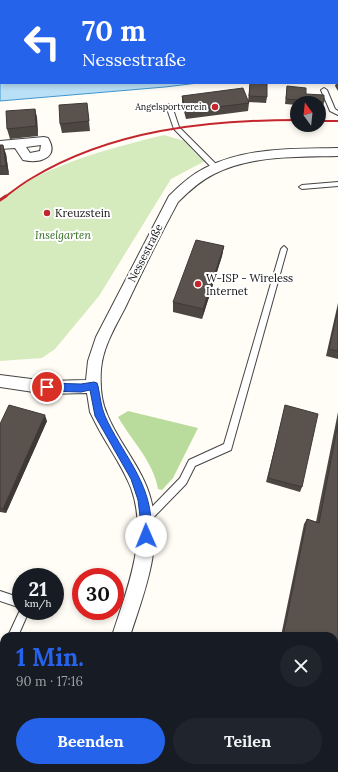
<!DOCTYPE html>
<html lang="de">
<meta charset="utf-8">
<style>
body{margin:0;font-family:Lora,serif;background:#20242c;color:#f1f3f6;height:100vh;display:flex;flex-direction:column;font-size:15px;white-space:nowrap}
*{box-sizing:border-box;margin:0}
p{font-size:13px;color:#9ea1a6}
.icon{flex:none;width:22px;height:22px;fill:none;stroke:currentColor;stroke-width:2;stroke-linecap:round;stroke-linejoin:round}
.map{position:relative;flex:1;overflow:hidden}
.details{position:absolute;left:0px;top:632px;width:338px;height:140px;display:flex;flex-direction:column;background:#171b24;border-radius:12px 12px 0 0;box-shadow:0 2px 6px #0003}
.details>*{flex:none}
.hud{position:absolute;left:0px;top:0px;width:338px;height:84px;box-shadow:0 2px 6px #0003;background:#2563eb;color:#fff;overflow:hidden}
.needle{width:26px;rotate:345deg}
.controls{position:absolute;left:290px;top:96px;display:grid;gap:8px}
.controls a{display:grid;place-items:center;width:36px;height:36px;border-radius:50%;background:#171b24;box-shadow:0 2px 6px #0003;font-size:20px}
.speed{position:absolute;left:12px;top:568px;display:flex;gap:8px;font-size:20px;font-weight:700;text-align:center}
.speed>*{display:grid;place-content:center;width:52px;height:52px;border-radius:50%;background:#171b24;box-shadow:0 2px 6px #0003;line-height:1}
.speed small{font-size:10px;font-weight:400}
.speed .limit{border:6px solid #d22;background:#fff;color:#111}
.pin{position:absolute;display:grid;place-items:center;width:34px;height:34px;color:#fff;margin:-17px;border:2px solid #fff;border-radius:50%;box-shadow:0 1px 4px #0007}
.me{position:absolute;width:44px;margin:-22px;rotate:359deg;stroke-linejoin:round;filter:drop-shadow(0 0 3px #0008)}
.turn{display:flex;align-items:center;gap:14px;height:84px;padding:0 16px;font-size:18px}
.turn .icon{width:52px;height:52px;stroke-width:2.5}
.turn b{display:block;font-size:28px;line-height:34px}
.round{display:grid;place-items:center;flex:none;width:42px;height:42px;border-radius:21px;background:#20242c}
.summary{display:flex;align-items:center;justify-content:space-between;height:68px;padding:0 16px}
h1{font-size:24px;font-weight:700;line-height:30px;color:#2563eb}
.primary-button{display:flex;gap:8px;margin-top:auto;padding:8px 16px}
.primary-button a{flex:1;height:46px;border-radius:24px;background:#2563eb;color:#fff;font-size:16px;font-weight:700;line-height:46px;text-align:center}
.primary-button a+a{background:#20242c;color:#f1f3f6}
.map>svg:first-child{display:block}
</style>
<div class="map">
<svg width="338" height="772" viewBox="0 0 338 772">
<rect width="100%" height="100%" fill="#fffdf5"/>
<path fill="#d5ebbd" d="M164,135L185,141L196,154L205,161L171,179L99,296L55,349L42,358L0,361V198C52,163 104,150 164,135Z"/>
<path fill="#b9dc9c" d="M128,411L198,428L173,478L162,490L158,489C153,461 132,441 118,417Z"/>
<path fill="#b9e0f7" stroke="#3f96cf" d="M0,0H307L308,1H1V83H198L165,87L0,101Z"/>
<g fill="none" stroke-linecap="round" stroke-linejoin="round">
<g stroke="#444" stroke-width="2">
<g id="lane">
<path d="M324,88L327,90L335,109L338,111V115L330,111L321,90Z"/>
<path d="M169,104L172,106L179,127L217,165V169H213L174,129L166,106Z"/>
<path d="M338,182V186L302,189L299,187L302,185Z"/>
<path d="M284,246L287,249L231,450L195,466L186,484L150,521L147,522L144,521L143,518L144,515L180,478L189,460L224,444L281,249Z"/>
<path d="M0,591L21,598V611H29L18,636H8L21,608L0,601Z"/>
<path d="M4,655V673L0,675V658Z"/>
<path d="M334,739L338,740V750L334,749Z"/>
</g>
</g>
<g stroke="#444" stroke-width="2">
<g id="street">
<path d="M44,137L48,138C60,158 39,164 23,160L15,148L0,149V141ZM41,145L40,151L30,153L26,147Z"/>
<path d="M338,148V156C297,157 252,155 214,174C200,181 189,191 178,202C159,237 142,272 125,308C115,327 103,347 101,369C100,384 101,401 107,414C119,444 143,468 151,500C163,546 144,593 130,636H112C127,589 149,537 131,488C122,465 106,444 95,422L90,412L87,393L47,394L0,387V375L47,381L86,380L88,361L96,337L169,196C180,185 191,175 205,168C246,147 294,149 338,148Z"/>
<path d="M69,768H90L89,772H68Z"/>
</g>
</g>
<use href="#lane" fill="#fff" fill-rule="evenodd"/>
<use href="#street" fill="#fff" fill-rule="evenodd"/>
<g stroke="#c4262e" stroke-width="2">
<path d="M319,121H338"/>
<path d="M5,197C14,190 23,183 32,178C112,130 206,120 297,120"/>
</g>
<path stroke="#c4262e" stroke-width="3" d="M0,200L6,196"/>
<path stroke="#c4262e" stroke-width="3.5" d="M117,772L118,768"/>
</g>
<g fill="#4d4742">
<path d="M337,78H338V91L335,86L336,83H337Z"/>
<path d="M250,83L267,97L266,103L249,102V103L248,111L186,119L182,104V96L248,101Z"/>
<path d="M287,86L324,102L323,107H319V103H297V105L285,104Z"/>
<path d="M87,103L90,131L62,133L60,124Z"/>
<path d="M35,109L37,118L38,136L10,139L7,129Z"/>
<path d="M0,145L6,154L9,175H0Z"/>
<path d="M224,246L222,256L202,319L173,312V302Z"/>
<path d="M338,303V359L326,356Z"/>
<path d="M285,405L302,487L300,492L266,482L284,411Z"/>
<path d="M338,412V693L334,691V636H281L304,524L307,519L316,522Z"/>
<path d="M47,421L6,513L0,512V424Z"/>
</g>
<g fill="#3f3936">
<path d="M35,109L37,118L38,136L36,126Z"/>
<path d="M3,145L6,154L9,175L6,166Z"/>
<path d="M224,246L222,256L202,319L203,309Z"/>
<path d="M45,415L47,421L6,513L3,509Z"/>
</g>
<g fill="#5a524d" stroke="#3f3936">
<path d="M250,83L267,84V97L249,96Z"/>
<path d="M287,86L306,88V94L324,95V102L286,99Z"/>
<path d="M243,88L249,103L186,111L182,96Z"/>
<path d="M87,103L89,121L60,124L59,105Z"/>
<path d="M35,109L36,126L7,129L6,111Z"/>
<path d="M0,145H3L6,166H0Z"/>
<path d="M196,240L224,246L203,309L173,302Z"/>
<path d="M338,309V351L329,349Z"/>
<path d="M9,405L45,415L3,509L0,508V424Z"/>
<path d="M285,405L318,414L302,487L268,478Z"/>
<path d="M338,423V690L334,689V636H283L307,519L319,523Z"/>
<path d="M138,768H162L167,772H136Z"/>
</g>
<path fill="#2563eb" stroke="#184099" d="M94,382L97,383L98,386C100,395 101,407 105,416C121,452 151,482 151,524C151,530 152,535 150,540L146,541L143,540L138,500L131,479L95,416L90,390L81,392L47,391L44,390L43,387L44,384L47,383L81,384Z"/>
<g fill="#c4262e" stroke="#fff" stroke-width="1.5">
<circle cx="215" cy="107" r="4"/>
<circle cx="47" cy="213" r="4"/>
<circle cx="198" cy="284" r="4"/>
</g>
<g text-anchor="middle" stroke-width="4" stroke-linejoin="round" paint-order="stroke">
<g font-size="9" fill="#111" stroke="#fff" text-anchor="end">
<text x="207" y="110">Angelsportverein</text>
</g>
<g font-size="11" fill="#111" stroke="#fff" text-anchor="start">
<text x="55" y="217">Kreuzstein</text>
<text x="206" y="282">W-ISP - Wireless<tspan x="206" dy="13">Internet</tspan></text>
</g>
<g font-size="11" font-style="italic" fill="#2f6b1f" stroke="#fff">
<text x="63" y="239">Inselgarten</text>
</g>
<g font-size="11" fill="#111" stroke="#fff">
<text transform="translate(145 253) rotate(-63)" y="4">Nessestraße</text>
</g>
</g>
</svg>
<div class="controls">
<a><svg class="needle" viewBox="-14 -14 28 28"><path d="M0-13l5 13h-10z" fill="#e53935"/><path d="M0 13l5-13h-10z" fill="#9ea1a6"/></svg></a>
</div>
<div class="speed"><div>21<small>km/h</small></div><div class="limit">30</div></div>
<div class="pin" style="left:47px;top:387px;background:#d93025"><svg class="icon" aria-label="arrive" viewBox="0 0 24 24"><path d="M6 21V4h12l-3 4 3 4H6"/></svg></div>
<svg class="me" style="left:146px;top:536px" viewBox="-20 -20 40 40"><circle r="19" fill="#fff"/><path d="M0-13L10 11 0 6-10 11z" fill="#2563eb"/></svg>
<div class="hud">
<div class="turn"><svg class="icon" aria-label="left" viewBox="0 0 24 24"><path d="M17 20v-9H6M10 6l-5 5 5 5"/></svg><div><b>70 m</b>Nessestraße</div></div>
</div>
<section class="details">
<div class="summary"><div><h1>1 Min.</h1><p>90 m · 17:16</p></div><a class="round"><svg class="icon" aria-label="close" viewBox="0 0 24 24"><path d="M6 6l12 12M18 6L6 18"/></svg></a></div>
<div class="primary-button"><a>Beenden</a><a>Teilen</a></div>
</section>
</div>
